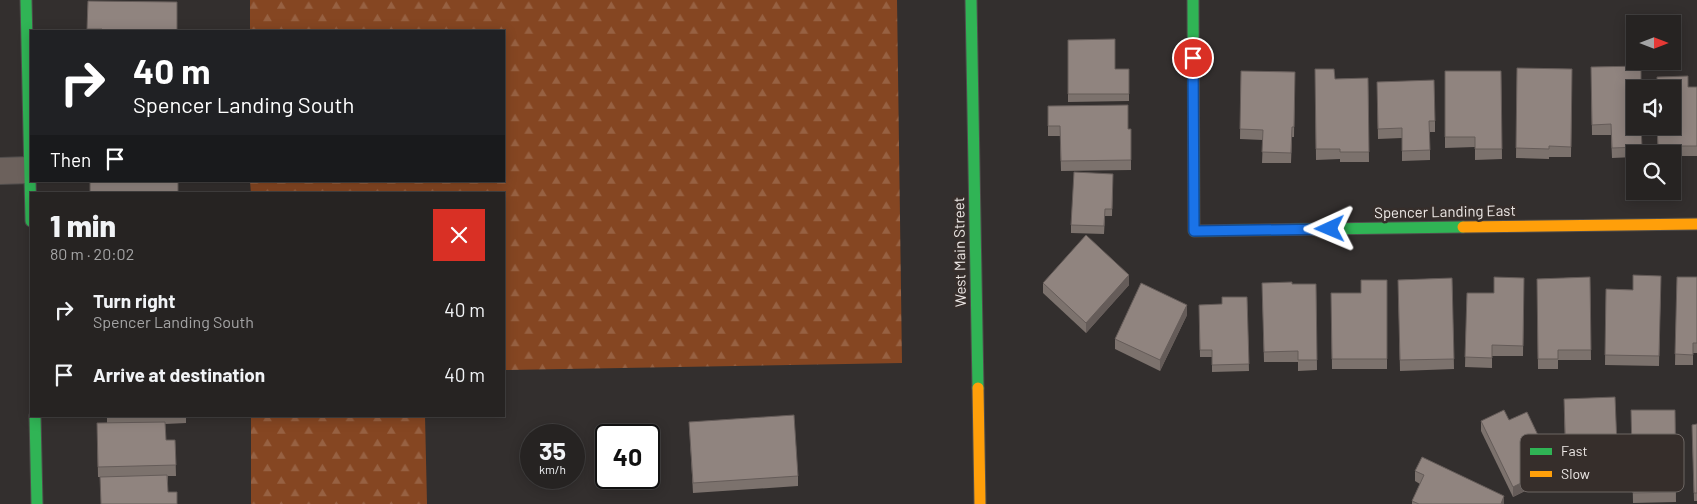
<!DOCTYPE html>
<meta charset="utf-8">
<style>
body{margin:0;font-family:Barlow,sans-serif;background:#2e2b2a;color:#f1f3f6;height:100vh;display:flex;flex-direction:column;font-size:19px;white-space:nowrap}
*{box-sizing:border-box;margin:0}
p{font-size:16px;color:#a4a4a5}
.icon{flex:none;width:28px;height:28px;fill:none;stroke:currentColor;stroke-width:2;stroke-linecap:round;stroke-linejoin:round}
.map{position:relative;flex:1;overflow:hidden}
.sheet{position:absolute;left:30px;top:192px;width:475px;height:225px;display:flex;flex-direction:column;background:#262322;border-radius:0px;box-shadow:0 2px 12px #0003,0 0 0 1px #424040}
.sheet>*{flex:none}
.banner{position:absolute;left:30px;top:30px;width:475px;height:152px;border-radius:0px;box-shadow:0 2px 12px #0003,0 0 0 1px #424040;background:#202124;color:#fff;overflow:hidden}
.needle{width:32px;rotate:90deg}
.fabs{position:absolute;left:1626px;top:15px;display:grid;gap:10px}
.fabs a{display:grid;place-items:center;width:55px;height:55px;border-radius:0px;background:#262322;box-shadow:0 2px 12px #0003,0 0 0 1px #424040;font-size:25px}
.speed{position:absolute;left:520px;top:424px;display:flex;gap:10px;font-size:25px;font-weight:700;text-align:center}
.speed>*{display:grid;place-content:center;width:65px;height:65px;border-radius:50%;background:#262322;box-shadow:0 2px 12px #0003,0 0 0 1px #424040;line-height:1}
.speed small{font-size:12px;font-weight:400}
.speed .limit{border:2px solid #111;border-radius:8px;background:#fff;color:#111}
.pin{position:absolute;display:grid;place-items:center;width:42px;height:42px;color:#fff;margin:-21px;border:2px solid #fff;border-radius:50%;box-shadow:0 1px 5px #0007}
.me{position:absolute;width:55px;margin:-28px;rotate:269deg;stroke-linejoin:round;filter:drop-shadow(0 0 4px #0008)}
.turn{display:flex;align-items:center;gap:18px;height:105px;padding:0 20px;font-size:22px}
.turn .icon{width:65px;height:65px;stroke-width:2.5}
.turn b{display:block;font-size:35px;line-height:42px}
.then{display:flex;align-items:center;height:48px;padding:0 20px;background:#0003;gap:10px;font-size:19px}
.round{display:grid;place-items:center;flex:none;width:52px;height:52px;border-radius:0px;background:#2e2b2a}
.summary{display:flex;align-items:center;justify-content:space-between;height:85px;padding:0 20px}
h1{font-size:30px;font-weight:800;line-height:38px}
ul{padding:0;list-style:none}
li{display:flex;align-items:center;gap:15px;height:65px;padding:0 20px}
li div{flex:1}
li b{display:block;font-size:19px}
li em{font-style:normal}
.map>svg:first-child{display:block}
</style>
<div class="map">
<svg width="1697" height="504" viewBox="0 0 1697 504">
<defs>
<pattern id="forest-firs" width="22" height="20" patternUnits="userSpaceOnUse" patternTransform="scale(1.25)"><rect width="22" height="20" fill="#854622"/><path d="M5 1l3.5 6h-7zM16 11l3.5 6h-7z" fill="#976142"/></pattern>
</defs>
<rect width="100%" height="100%" fill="#332f2e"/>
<g fill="url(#forest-firs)">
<path d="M250,0H897L902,363L504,370V194H251L250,181H504V31H250Z"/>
<path d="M251,416H425L427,504H251Z"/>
</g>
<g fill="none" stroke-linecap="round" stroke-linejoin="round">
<g stroke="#504d4c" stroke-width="28">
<path id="street" d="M0,171L30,170"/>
</g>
<g stroke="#504d4c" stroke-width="13">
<g id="fast">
<path d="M26,0L31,221"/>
<path d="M971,0L978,388"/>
<path d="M1193,0L1194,231L1463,227"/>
<path d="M35,416L37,504"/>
</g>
</g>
<g stroke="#504d4c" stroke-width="13">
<g id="slow">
<path d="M1463,227L1697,224"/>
<path d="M978,388L980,504"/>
</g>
</g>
<use href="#street" stroke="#6c615c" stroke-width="26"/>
<use href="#fast" stroke="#30b455" stroke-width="11"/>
<use href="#slow" stroke="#ff9f0a" stroke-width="11"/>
</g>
<g fill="#7c726d">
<path d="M88,1L177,31H87Z"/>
<path d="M1068,40L1115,69H1129V101L1068,102Z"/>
<path d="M1591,67L1641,126L1642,154H1635V157L1612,158L1611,135H1592Z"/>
<path d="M1517,68L1572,69L1571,157H1549V159L1516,158Z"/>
<path d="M1315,69L1335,79L1368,78L1369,162H1340V159L1316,160Z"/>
<path d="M1241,71L1295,72L1294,137H1292L1291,163H1262L1263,140L1240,139Z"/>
<path d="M1445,71H1501L1502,159L1475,160V147L1445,148Z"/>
<path d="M1377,82L1435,121V132H1430V160L1402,161V138L1378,139Z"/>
<path d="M1688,87H1697V156H1672V154H1658L1657,126Z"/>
<path d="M1048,106L1128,129H1131V170L1061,171L1060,136H1048Z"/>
<path d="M1113,174L1112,216H1105L1104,234L1071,233V225Z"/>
<path d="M1661,276L1659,366L1605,365L1606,289L1633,290Z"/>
<path d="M1590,277L1591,360H1558V369H1538L1537,279Z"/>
<path d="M1677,277H1697V353H1693V365H1675Z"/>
<path d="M1452,278L1454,369L1400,371L1398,280Z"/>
<path d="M1524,278L1523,356H1492V368L1465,367L1467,293H1494Z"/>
<path d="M1387,280V369H1332L1331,293H1361Z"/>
<path d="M1043,283L1129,285L1086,333L1043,293Z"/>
<path d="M1262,283L1292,284H1316L1317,370L1298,371V362H1264Z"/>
<path d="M1247,297L1249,371L1212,372V357H1200L1199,305L1222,304Z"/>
<path d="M1187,315L1160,371L1115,349V339Z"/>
<path d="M1564,409L1618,470V481H1587L1586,473H1566Z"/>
<path d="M1631,410H1675L1676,502L1633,503Z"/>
<path d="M107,416H186V423L165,424L166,440H175L176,476H168V492L177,504L100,477H98L97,423H107Z"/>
<path d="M1509,420L1553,477L1513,497L1481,431V421Z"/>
<path d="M689,422L798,476V486L693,493Z"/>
<path d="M1697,424V501H1694L1692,425Z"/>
<path d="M1415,471L1504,504H1412V501L1420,484L1415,481Z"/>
</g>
<g fill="#655c59">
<path d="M1129,275V285L1086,333V323Z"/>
<path d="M1187,305V315L1160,371V360Z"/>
<path d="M1553,467V477L1513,497V487Z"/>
<path d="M1504,496V504H1501Z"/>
</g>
<g fill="#90847f" stroke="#655c59">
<path d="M88,1L177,2V31H101L102,29H87Z"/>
<path d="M1115,39V69H1129V94H1068V40Z"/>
<path d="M1641,66V89H1635V126H1641L1642,147L1612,148L1611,124L1592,125L1591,67Z"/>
<path d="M1517,68L1572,69L1571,147L1549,146V149L1516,148Z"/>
<path d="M1315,69H1334L1335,79L1368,78L1369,152H1340V149H1316Z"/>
<path d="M1241,71L1295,72L1294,127H1292L1291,153L1262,152L1263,130L1240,129Z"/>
<path d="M1445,71H1501L1502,149H1475V137H1445Z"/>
<path d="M1688,76V87H1697V146H1658L1657,126H1672V89H1657V77Z"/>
<path d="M1434,80L1435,121H1429L1430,150L1402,151V128L1378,129L1377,82Z"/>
<path d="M1128,105V129H1131V160L1061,161L1060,126H1048V106Z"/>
<path d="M1074,172L1113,174L1112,209H1105L1104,226L1071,225Z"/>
<rect x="90" y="181" width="88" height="13"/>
<path d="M1086,235L1129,275L1086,323L1043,283Z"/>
<path d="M1633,275L1661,276L1659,356L1605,355L1606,289L1633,290Z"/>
<path d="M1494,277L1524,278L1523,346L1492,345V358L1465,357L1467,293H1494Z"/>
<path d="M1590,277L1591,350H1558V359H1538L1537,279Z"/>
<path d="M1677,277H1697V343H1693V355L1675,354Z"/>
<path d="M1452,278L1454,359L1400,360L1398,280Z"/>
<path d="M1361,280H1387V359H1332L1331,293H1361Z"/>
<path d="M1292,282V284H1316L1317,360H1298V351L1264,352L1262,283Z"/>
<path d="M1141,283L1187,305L1160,360L1115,339Z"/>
<path d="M1222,297H1247L1249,364L1212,365V350H1200L1199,305L1222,304Z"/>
<path d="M1615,397L1618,470L1587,471L1586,463H1566L1564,399Z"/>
<path d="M1504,410L1509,420L1527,412L1553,467L1513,487L1481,421Z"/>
<path d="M1631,410H1675L1676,492L1633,493Z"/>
<path d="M794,415L798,476L693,483L689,422Z"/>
<path d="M165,422L166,440H175L176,465L98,467L97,423Z"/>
<path d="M1697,424V493H1694L1692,425Z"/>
<path d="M1422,457L1504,496L1501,504H1419L1412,501L1424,475L1415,471Z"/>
<path d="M167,475L168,492H177V504H101L100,477Z"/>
</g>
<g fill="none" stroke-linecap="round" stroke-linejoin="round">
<g stroke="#114b97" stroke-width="12">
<path id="route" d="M1193,58L1194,231L1330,229"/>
</g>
<use href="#route" stroke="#1a73e8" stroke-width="9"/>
</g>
<g text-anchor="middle" stroke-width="5" stroke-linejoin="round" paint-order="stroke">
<g font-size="15" fill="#ede8e6" stroke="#362e2b">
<text transform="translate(1445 212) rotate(-1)" y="5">Spencer Landing East</text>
<text transform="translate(960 252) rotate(-91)" y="5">West Main Street</text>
</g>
</g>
<rect x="1520" y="434" width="164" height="58" rx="8" fill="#362e2b" stroke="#6d6663" stroke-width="1"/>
<rect x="1530" y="448" width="22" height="7" fill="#30b455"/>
<rect x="1530" y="471" width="22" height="6" fill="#ff9f0a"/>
<g font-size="14" fill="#ede8e6">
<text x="1561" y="456">Fast</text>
<text x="1561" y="479">Slow</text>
</g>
</svg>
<div class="fabs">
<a><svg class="needle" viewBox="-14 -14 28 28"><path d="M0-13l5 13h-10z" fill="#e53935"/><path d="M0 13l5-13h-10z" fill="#a4a4a5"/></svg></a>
<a><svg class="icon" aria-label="sound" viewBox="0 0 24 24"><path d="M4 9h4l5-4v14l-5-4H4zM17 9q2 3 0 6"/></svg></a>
<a><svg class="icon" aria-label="search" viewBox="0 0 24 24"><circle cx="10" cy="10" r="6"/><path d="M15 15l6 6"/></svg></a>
</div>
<div class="speed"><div>35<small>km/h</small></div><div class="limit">40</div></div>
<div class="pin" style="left:1193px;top:58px;background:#d93025"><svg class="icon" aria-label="arrive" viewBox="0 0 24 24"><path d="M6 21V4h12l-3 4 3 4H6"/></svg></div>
<svg class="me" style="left:1330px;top:229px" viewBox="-20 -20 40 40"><path d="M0-17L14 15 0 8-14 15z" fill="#1a73e8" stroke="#fff" stroke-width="4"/></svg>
<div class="banner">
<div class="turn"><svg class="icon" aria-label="right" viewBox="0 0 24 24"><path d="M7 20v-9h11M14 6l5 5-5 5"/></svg><div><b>40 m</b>Spencer Landing South</div></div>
<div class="then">Then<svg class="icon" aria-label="arrive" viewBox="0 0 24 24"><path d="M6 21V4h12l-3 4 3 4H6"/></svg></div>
</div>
<section class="sheet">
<div class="summary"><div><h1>1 min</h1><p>80 m · 20:02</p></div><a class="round" style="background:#d93025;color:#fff"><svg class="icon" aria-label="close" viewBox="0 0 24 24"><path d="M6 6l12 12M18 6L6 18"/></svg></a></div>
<ul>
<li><svg class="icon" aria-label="right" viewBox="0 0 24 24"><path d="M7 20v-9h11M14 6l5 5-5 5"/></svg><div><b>Turn right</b><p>Spencer Landing South</p></div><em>40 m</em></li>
<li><svg class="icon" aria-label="arrive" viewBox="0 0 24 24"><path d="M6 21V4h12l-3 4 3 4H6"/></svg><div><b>Arrive at destination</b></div><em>40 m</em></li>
</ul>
</section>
</div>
